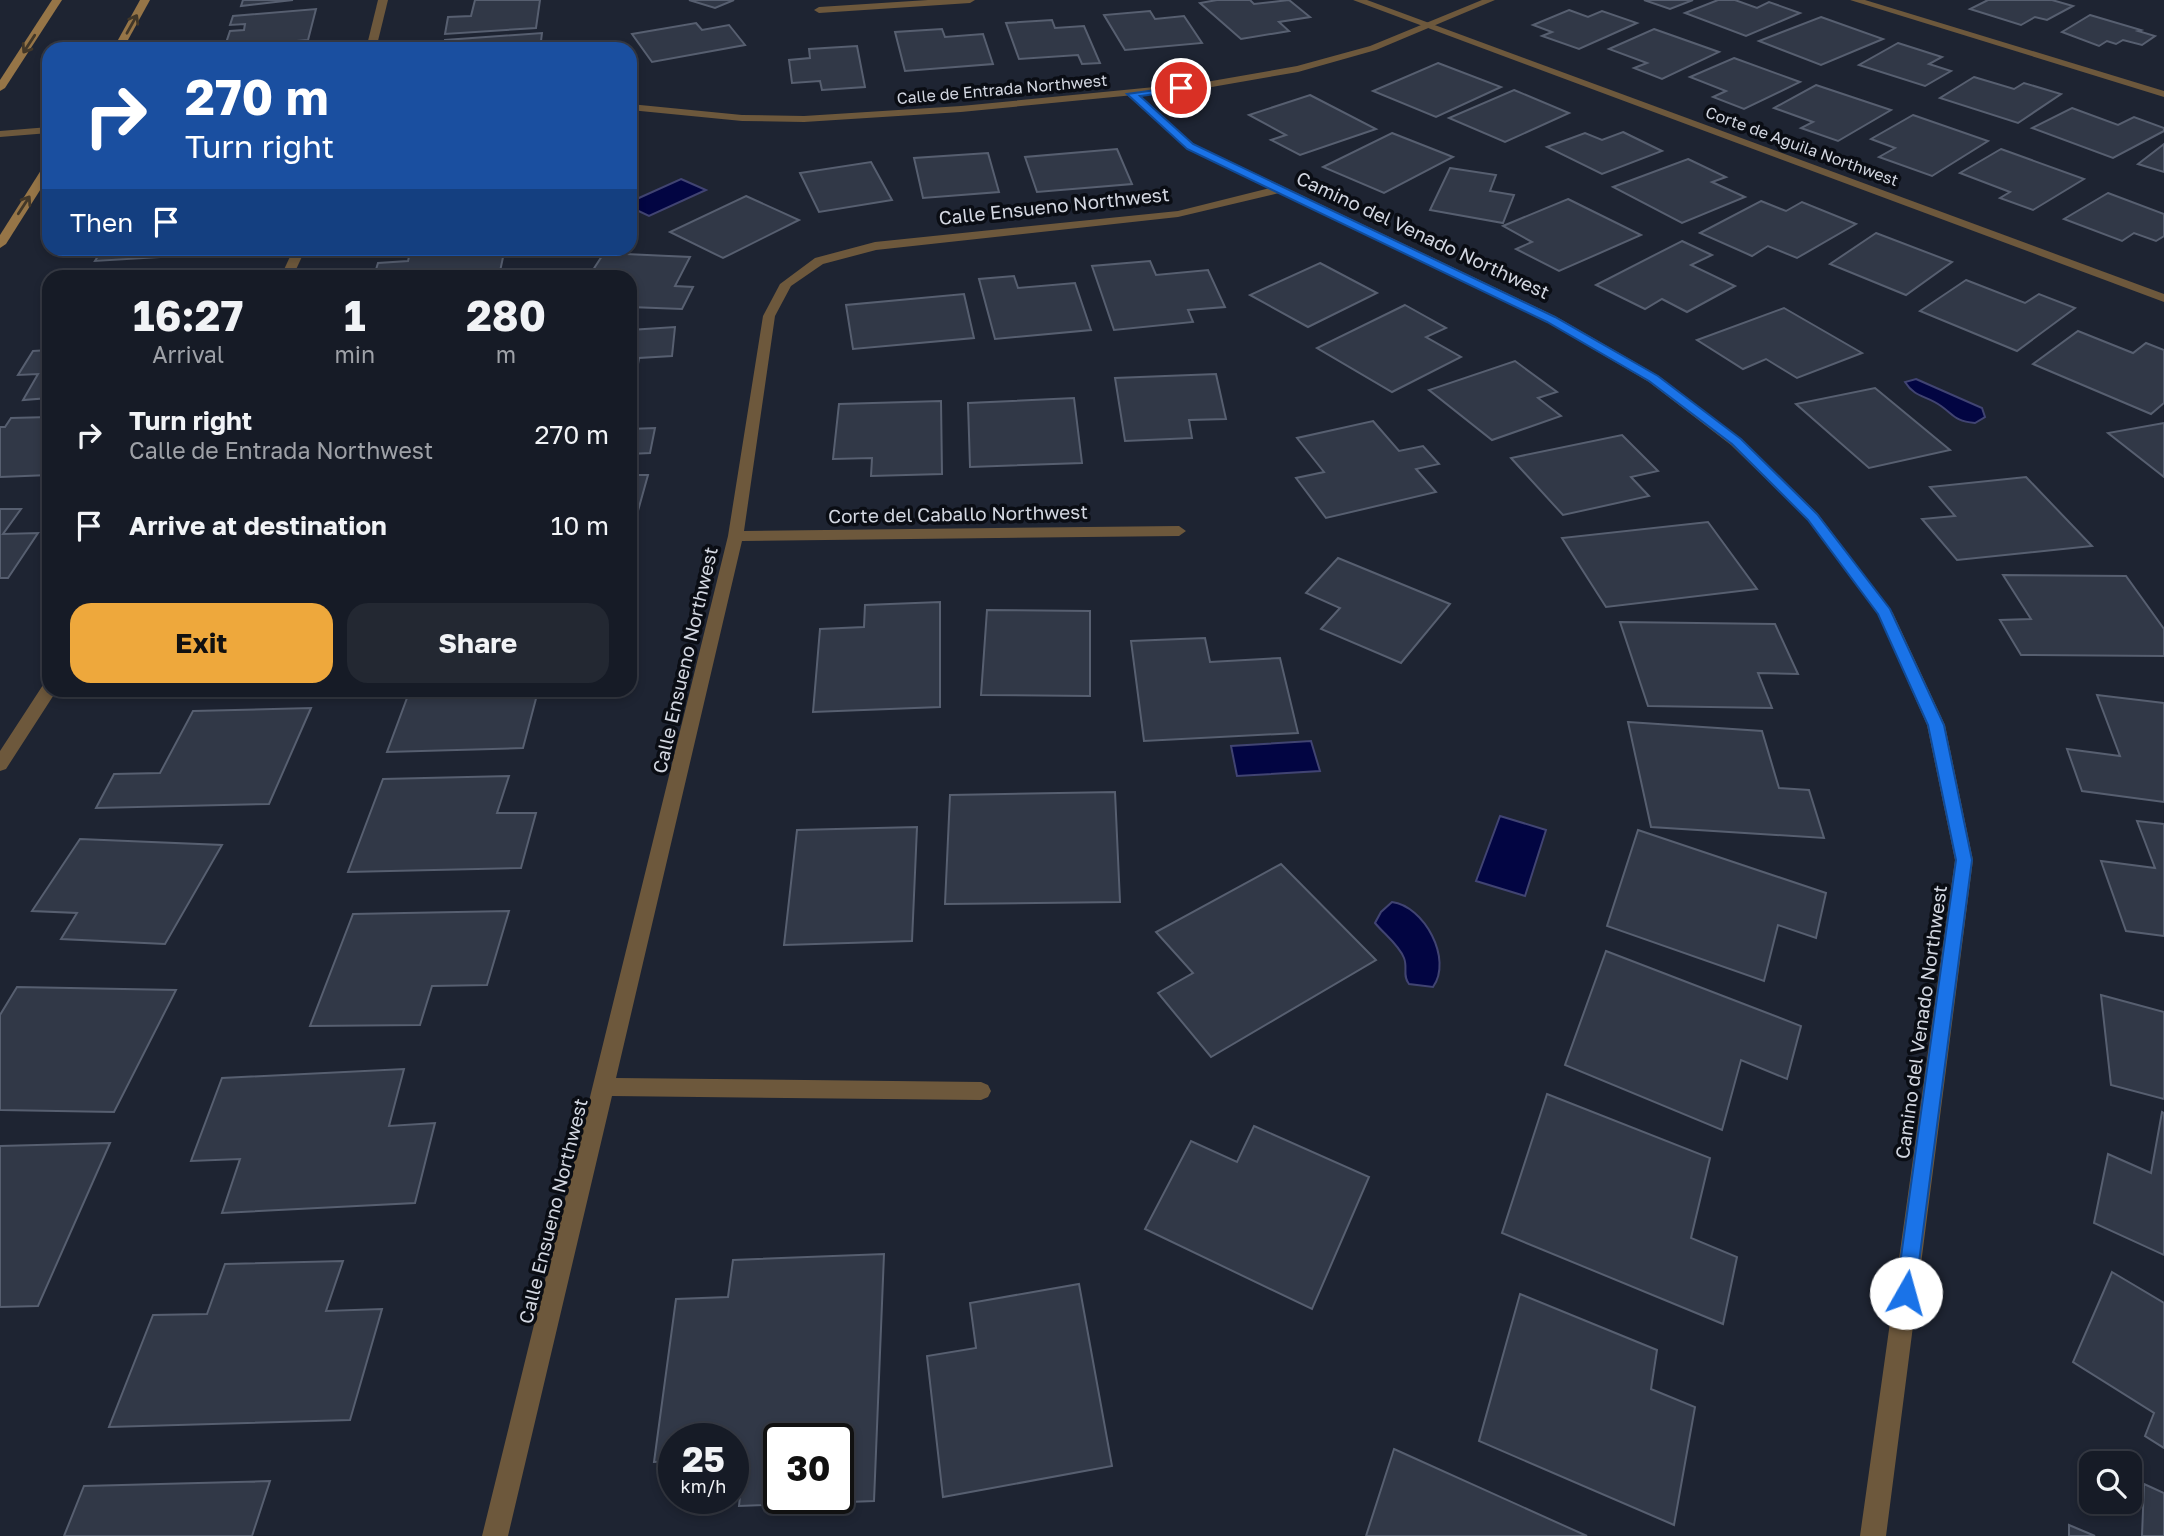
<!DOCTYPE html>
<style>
body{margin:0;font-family:"Golos Text",sans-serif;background:#232832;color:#f1f3f6;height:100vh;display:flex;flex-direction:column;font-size:26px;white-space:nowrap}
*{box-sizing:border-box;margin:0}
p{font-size:23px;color:#9ea1a7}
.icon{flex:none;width:38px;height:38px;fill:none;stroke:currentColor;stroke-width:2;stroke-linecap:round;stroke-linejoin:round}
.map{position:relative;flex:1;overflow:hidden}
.drawer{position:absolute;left:42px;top:270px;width:595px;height:427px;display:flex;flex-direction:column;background:#161b26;border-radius:21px;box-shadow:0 4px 10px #0003,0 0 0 2px #353943}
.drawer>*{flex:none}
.guide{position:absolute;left:42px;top:42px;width:595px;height:214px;border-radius:21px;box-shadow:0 4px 10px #0003,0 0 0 2px #353943;background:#1a4fa0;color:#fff;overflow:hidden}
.controls{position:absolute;left:2079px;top:1451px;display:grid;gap:14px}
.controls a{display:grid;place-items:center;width:63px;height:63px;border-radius:14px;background:#161b26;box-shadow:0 4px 10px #0003,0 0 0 2px #353943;font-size:35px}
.speed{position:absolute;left:658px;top:1423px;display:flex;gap:14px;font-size:35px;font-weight:700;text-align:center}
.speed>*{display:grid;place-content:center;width:91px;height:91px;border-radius:50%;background:#161b26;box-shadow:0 4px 10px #0003,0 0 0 2px #353943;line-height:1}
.speed small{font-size:18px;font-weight:400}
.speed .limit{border:4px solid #111;border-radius:10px;background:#fff;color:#111}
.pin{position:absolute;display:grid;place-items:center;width:60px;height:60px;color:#fff;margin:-30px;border:4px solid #fff;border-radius:50%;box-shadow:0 2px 7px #0007}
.me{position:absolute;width:77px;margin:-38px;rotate:7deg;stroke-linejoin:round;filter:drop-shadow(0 0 5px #0008)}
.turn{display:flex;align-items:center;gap:24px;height:147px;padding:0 28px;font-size:32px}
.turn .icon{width:91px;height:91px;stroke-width:2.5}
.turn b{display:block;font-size:49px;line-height:60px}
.then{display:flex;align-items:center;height:66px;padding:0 28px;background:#0003;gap:14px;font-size:26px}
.eta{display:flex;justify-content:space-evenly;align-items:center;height:119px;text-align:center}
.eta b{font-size:42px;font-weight:700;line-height:49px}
.cta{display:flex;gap:14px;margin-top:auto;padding:14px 28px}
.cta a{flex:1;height:80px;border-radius:21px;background:#eea83c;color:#111;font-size:28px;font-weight:700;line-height:80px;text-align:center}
.cta a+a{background:#232832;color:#f1f3f6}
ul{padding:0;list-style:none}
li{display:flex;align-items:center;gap:21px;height:91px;padding:0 28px}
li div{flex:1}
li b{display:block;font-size:26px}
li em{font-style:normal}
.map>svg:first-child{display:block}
</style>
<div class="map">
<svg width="2164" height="1536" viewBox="0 0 2164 1536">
<rect width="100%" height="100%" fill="#1e2432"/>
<g fill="#020542" stroke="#414472" stroke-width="2">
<path d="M681,179L706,190L649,216L630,207V202Z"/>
<path d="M1916,379L1982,408L1985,417L1975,423C1955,421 1955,416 1941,406C1926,395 1915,398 1905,382Z"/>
<path d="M1311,741L1320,771L1237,776L1231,746Z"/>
<path d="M1500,816L1546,830L1525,896L1476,881Z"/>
<path d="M1392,902C1424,906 1453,959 1433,987L1409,984C1402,975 1408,968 1404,958C1399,945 1384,934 1375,923L1381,912Z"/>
</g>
<g fill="#313847" stroke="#575f70" stroke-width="2" fill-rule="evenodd">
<path d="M243,0H293L241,6Z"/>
<path d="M475,0H540L536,28L445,34L448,17L471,16Z"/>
<path d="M689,0H734L715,8Z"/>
<path d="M1217,0H1250L1254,4L1289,0L1310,17L1279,22L1289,31L1241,39L1200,3Z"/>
<path d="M1644,0H1693L1670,9Z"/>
<path d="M1718,0H1735L1757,8L1769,2L1800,13L1746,36L1685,13Z"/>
<path d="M1988,0H2052L2073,6L2047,20L2035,17L2021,25L1970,9Z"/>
<path d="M316,9L308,40L241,46V42L226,43L230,31L244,30L245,24L230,25L233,16Z"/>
<path d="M1569,10L1588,17L1602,11L1637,23L1579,49L1542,36L1552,32L1533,25Z"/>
<path d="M1150,11L1155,19L1184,16L1202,43L1125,50L1104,15Z"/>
<path d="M2090,15L2141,30L2138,31L2155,36L2142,45L2123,40L2116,44L2107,41L2099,46L2062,32Z"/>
<path d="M1821,17L1883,39L1821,65L1759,41Z"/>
<path d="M1052,20L1055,28L1084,26L1100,63L1082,64L1078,55L1019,59L1006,23Z"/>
<path d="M696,23L702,30L729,25L745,45L652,62L632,34Z"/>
<path d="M942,29L945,37L983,34L993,64L905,71L895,32Z"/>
<path d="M1654,29L1719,52L1662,79L1634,68L1647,63L1609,49Z"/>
<path d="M542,33L540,49H443L445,40Z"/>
<path d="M1898,43L1942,57L1929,64L1951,71L1925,86L1859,65Z"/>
<path d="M857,46L865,87L822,90L820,81L792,83L789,60L810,58L809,49Z"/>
<path d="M1734,58L1800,82L1744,109L1713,97L1726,91L1690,77Z"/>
<path d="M1438,63L1501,87L1436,117L1373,91Z"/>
<path d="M1974,77L2014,89L2024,83L2061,94L2018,123L1940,98Z"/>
<path d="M1816,85L1891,110L1838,141L1801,128L1813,122L1774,108Z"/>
<path d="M1514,90L1569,113L1505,142L1449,118Z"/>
<path d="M1310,95L1376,129L1300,155L1271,140L1286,135L1249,115Z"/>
<path d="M2072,108L2118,125L2134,117L2164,128V131L2113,158L2032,128Z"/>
<path d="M1913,115L1988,141L1932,176L1879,157L1895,148L1871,139Z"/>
<path d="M1623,132L1662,151L1602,174L1547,147L1585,133L1602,140Z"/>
<path d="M1392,133L1453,157L1384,193L1323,167Z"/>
<path d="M2164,144V172L2138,164Z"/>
<path d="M1117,149L1132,184L1037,192L1025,157Z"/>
<path d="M2001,149L2084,179L2033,210L2000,198L2010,192L1960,173Z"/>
<path d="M988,153L999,192L923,198L914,158Z"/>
<path d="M1688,159L1726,177L1712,182L1745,197L1682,223L1613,187Z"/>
<path d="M871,162L892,200L819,212L800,173Z"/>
<path d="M1450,168L1496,175L1490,191L1514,195L1503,223L1430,210Z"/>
<path d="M2108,193L2164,214V236L2156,241L2134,233L2122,241L2064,219Z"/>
<path d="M746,196L799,220L723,258L670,232Z"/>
<path d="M1568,199L1641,235L1559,271L1516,249L1532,242L1503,226Z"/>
<path d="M1761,201L1786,211L1802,202L1856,224L1797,258L1768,246L1752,256L1700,233Z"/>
<path d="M1876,233L1952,262L1906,295L1830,264Z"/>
<path d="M1682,241L1712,255L1691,265L1735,286L1687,312L1662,299L1645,309L1596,285Z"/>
<path d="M103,248H213L210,254L95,261Z"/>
<path d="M411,248H505L499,276H374L378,263L408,261Z"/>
<path d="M604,253L690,257L675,286L693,287L682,309L630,307V276H589Z"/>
<path d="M1150,261L1156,275L1208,270L1225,307L1188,310L1193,322L1114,330L1092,266Z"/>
<path d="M1320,263L1377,293L1308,327L1250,295Z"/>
<path d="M199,272L197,276H121Z"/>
<path d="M1014,276L1018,288L1075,283L1091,330L995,339L979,279Z"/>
<path d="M1966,280L2025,303L2039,294L2075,308L2017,351L1920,311Z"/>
<path d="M964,294L974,338L853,349L846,305Z"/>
<path d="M1405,305L1446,328L1426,337L1461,357L1392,392L1317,348Z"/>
<path d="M1784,308L1862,353L1797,378L1766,359L1743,369L1697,340Z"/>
<path d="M675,327L672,356L639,358L635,382H630V330Z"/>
<path d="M2078,331L2133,353L2146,343L2164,350V403L2151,414L2033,364Z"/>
<path d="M49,350V398L23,400L38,374L18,375L33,351Z"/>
<path d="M1515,361L1557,392L1538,398L1561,416L1492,440L1429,390Z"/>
<path d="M1216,374L1226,419L1189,420L1192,438L1125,441L1115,378Z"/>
<path d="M1875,388L1950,450L1869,468L1796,404Z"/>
<path d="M1074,398L1082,463L970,467L968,403Z"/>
<path d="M941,401L942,474L871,476L872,458L833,459L839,404Z"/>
<path d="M49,417V475L0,477V427H5L11,418Z"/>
<path d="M1373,421L1399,451L1423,446L1439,464L1416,469L1436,492L1326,518L1296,478L1324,472L1297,438Z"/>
<path d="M2164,423V477L2108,433Z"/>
<path d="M655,428L650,453L630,454V429Z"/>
<path d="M1622,435L1658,471L1631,477L1649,496L1563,515L1511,458Z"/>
<path d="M630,475H648L636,518H630Z"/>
<path d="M2026,477L2092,546L1957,560L1922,519L1955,516L1930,487Z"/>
<path d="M0,509H21L3,534L38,533L8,578H0Z"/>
<path d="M1708,522L1757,589L1606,607L1562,538Z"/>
<path d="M1338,558L1450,604L1401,663L1321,629L1340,608L1306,593Z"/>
<path d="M2003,575L2126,576L2164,629V656L2021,655L2000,620L2031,619Z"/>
<path d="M940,602V707L813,712L820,629L864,627L865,605Z"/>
<path d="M987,610L1090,611V696L981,695Z"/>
<path d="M1620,622L1775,624L1798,674L1758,673L1772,708L1648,706Z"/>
<path d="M1205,638L1210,662L1280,658L1298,733L1144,741L1131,641Z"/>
<path d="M410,690H581L538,691L523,748L387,752Z"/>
<path d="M2097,695L2164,703V802L2082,791L2067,749L2120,756Z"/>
<path d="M311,708L269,804L96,808L114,774L160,773L193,711Z"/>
<path d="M1628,722L1762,731L1779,788L1809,790L1824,838L1651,827Z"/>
<path d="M509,776L497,813H536L521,868L348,872L383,779Z"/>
<path d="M1115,792L1120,902L945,904L950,795Z"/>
<path d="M2137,821L2164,824V936L2126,931L2101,861L2155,868Z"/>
<path d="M917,827L912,941L784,945L797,830Z"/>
<path d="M1638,830L1826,893L1816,938L1778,925L1764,981L1607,926Z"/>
<path d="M80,839L222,845L165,944L61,939L77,913L32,911Z"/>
<path d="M1281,864L1376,960L1211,1057L1158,993L1193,973L1156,932Z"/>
<path d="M509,911L487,985L432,986L420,1025L310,1026L353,914Z"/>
<path d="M1606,951L1801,1026L1787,1079L1741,1060L1722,1130L1565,1065Z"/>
<path d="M17,987L176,990L114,1112L0,1110V1015Z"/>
<path d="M2101,995L2164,1012V1099L2111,1085Z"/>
<path d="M404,1069L389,1126L435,1123L415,1203L222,1213L240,1159L191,1161L222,1078Z"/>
<path d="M1547,1094L1710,1158L1691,1238L1737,1257L1723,1324L1502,1233Z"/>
<path d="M2162,1112L2164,1113V1255L2094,1223L2108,1154L2151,1173Z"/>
<path d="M1254,1126L1369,1177L1312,1309L1145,1229L1191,1141L1237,1162Z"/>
<path d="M110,1143L38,1306L0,1307V1146Z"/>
<path d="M884,1254L874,1501L739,1506L744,1458L733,1459V1438H674V1461L654,1462L676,1299L728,1297L733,1260ZM779,1438H838V1498H779Z"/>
<path d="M343,1261L326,1311L382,1309L350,1420L109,1427L153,1315L207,1314L225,1264Z"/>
<path d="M2112,1272L2164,1303V1448L2145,1436L2154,1413L2073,1362Z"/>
<path d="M1079,1284L1112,1466L943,1497L927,1356L976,1348L970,1303Z"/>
<path d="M1520,1294L1657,1350L1651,1389L1695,1407L1674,1525L1479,1441Z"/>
<path d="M1394,1449L1587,1536H1366Z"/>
<path d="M270,1481L252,1536H64L84,1486Z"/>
<path d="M2144,1484L2164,1493V1536H2142Z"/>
<path d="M2069,1525L2095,1536H2069Z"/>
</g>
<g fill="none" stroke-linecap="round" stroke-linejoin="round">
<g fill="#6d583c" fill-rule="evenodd">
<path d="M378,0H388L376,49H366Z"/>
<path d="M928,0H975L970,3L819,13L814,10L819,7Z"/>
<path d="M1353,0H1367L2164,294V302Z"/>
<path d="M1850,0H1865L2164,91V97Z"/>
<path d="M1132,91L1194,144L1555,316L1659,376L1741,439L1818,514L1893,613L1945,725L1973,860L1886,1536H1860L1955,860L1927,725L1878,614L1808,520L1731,445L1649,382L1547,322L1279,193L1178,217L876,250L823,264L791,286L775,316L744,531L1179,526L1186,531L1179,536L742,541L616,1078L981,1082L988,1085L991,1091L988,1097L981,1100L612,1096L508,1536H482L728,536L763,316L780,284L815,258L875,242L1178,211L1270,188L1186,148L1128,96V92Z"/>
<path d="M294,248H306L293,276H281Z"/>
<path d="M49,683V690H57L6,769L0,771V751L43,685Z"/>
</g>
<g fill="#6d583c" fill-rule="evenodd">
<path d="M1482,0H1495L1376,50L1298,72L1206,88L961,112L804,122L742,121L630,110V104L742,115L804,116L961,106L1206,82L1297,66L1370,46Z"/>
<path d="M49,127V133L0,137V131Z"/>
</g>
<g fill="#967547" fill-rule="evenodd">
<path d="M52,0H62L5,88L0,91V80Z"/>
<path d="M140,0H150L123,49H113Z"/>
<path d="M49,164V176L6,244L0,248V235L43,167Z"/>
</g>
</g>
<defs><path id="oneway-shaft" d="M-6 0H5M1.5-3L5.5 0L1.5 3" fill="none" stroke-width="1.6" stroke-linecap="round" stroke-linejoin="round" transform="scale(1.75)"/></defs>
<g stroke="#423728">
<use href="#oneway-shaft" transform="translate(132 24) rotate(-61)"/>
<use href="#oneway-shaft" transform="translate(29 44) rotate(123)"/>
<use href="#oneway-shaft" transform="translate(24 205) rotate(-57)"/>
</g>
<path fill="#1a73e8" stroke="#114b97" stroke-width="2" d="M1185,86L1181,91L1140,96L1193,144L1555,317L1658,376L1741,439L1817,514L1890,609L1944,725L1972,860L1914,1300L1906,1303L1899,1300L1896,1293L1956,860L1928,725L1878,614L1808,520L1732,444L1649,381L1547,322L1187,149L1127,94Z"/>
<g text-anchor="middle" stroke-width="7" stroke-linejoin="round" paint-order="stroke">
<g font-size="16" fill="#d3d7e1" stroke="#0a0d14">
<text transform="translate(1002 89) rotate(-5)" y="6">Calle de Entrada Northwest</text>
<text transform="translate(1802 146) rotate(20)" y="6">Corte de Aguila Northwest</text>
</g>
<g font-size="19" fill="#d3d7e1" stroke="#0a0d14">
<text transform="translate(1054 206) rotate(-6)" y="7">Calle Ensueno Northwest</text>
<text transform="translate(1423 235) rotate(25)" y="7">Camino del Venado Northwest</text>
<text transform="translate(958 514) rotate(-1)" y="7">Corte del Caballo Northwest</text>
<text transform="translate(685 660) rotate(-77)" y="7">Calle Ensueno Northwest</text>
<text transform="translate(1921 1022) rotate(-82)" y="7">Camino del Venado Northwest</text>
<text transform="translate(553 1211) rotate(-76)" y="7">Calle Ensueno Northwest</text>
</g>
</g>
</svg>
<div class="controls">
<a><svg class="icon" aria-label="search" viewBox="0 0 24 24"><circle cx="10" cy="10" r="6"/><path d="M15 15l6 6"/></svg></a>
</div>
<div class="speed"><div>25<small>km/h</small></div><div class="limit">30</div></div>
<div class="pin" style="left:1181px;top:88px;background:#d93025"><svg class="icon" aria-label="arrive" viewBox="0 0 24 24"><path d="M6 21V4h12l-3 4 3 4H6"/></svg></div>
<svg class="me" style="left:1906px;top:1293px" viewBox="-20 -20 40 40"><circle r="19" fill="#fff"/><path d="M0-13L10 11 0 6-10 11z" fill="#1a73e8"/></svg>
<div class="guide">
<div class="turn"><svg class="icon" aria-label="right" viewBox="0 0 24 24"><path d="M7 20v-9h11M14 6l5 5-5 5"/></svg><div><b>270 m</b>Turn right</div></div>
<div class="then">Then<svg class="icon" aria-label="arrive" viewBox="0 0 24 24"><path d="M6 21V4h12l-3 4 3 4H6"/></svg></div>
</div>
<section class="drawer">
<div class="eta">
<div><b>16:27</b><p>Arrival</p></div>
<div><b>1</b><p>min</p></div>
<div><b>280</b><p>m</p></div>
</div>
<ul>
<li><svg class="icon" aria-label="right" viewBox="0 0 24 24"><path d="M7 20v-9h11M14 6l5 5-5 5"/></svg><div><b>Turn right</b><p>Calle de Entrada Northwest</p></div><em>270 m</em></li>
<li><svg class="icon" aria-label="arrive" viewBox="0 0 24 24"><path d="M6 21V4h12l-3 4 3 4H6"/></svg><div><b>Arrive at destination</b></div><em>10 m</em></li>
</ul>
<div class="cta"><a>Exit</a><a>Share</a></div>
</section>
</div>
